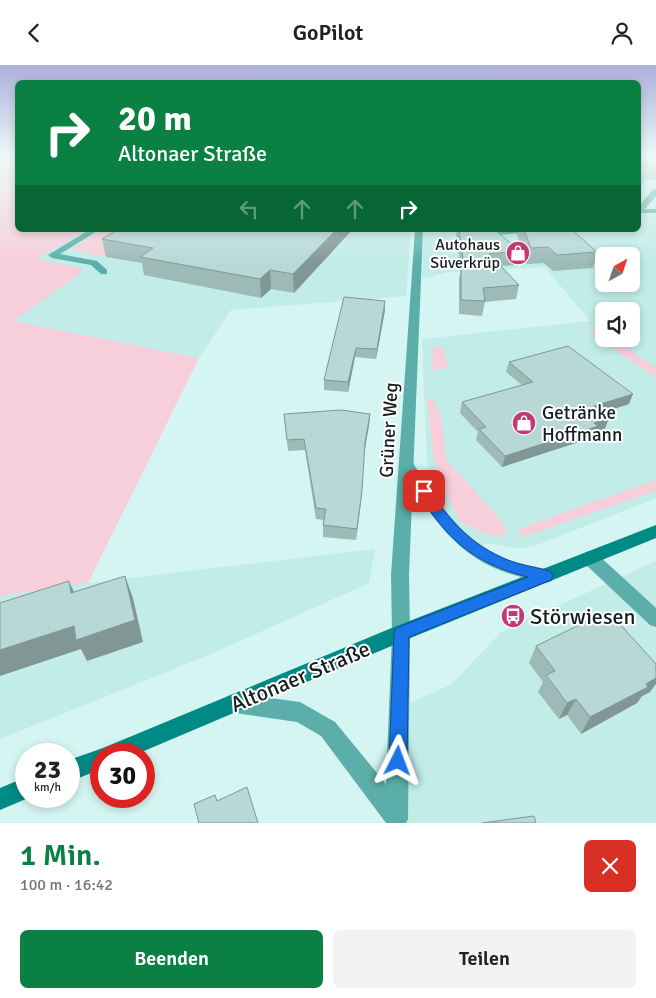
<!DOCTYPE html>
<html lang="de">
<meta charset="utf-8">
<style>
body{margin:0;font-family:Signika,sans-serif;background:#f2f2f2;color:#222;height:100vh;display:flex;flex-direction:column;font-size:19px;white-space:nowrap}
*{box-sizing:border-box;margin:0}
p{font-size:16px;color:#767676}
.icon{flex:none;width:28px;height:28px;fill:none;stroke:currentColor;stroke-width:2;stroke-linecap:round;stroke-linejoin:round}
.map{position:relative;height:758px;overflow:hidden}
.sheet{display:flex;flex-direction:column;background:#fff;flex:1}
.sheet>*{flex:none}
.banner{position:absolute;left:15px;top:15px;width:626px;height:152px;border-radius:8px;box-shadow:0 2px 8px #0003;background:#0b8043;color:#fff;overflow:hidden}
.needle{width:32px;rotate:40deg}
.fabs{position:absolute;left:595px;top:182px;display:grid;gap:10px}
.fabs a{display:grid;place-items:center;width:45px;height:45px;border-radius:8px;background:#fff;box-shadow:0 2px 8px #0003;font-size:25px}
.speed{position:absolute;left:15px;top:678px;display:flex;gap:10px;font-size:25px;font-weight:700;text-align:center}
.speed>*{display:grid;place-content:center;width:65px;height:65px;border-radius:50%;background:#fff;box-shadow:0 2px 8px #0003;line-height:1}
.speed small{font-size:12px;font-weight:400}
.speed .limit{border:8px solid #d22;background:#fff;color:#111}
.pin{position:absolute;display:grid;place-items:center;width:42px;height:42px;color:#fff;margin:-21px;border-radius:10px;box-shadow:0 2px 8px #0006}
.me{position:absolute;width:55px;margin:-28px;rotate:3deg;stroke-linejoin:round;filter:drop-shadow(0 0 4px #0008)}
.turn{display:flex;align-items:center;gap:18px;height:105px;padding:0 20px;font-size:22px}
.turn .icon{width:65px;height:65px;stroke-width:2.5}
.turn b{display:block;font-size:35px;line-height:42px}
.lanes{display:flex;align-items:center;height:48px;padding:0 20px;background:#0003;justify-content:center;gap:25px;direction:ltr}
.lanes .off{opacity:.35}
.round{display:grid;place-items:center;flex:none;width:52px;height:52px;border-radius:8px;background:#f2f2f2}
.overview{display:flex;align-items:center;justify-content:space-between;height:85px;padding:0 20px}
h1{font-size:30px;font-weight:600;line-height:38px;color:#0b8043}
.button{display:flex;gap:10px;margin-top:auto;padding:10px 20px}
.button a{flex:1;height:58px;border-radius:8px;background:#0b8043;color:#fff;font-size:20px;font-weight:600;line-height:58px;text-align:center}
.button a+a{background:#f2f2f2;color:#222}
header{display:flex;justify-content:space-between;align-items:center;height:65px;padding:0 20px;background:#fff;font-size:22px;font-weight:600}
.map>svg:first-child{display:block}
</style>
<header><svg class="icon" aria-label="back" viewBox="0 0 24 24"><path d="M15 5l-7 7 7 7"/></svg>GoPilot<svg class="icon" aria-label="person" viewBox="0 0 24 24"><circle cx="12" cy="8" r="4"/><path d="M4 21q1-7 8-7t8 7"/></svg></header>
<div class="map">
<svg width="656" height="758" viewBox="0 0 656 758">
<rect width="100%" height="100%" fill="#d4f5f2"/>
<g fill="#c1ece8" fill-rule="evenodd">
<path d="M639,92H656V433L532,482L514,483L487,478L473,484L441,453L427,396L422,274L590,256L545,202L448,207L422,214L424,165H639ZM604,191H631V219H604ZM604,246H631V274H604Z"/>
<path d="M62,165H411L406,231L231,245L199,293L7,255L8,198Z"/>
<path d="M375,484L369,518L209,590L0,674V531L88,518Z"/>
<path d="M656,496V758H396L401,642L452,619L501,567Z"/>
</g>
<g fill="#f7cfdb">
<path d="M0,92H17L18,165H87L36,194L79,203L82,207L13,256L199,293L88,518L0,531Z"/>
<path d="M102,165H143L103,192L71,184Z"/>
<path d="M587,266L604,268V274H613L656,303V313Z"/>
<path d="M443,281L448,303L432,305L433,282Z"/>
<path d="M432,334L441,350L446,394L503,458L506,472L486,469L461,457L452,442L434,396L427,335Z"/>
<path d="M656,415V426L522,472L518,464Z"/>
</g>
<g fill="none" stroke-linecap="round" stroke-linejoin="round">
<g fill="#5baea9" fill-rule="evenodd">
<path d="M653,124H656V131L645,144H656V148H639V141Z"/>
<path d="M89,165H99L60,189L97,196L107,205V209H101L91,200L52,193L48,190Z"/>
<path d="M491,165H537L533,167L497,170Z"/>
<path d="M590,486L596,488L656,543V562L650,560L584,498L582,493L584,488Z"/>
</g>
<g fill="#5baea9" fill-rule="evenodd">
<path d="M406,393L411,395C437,435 463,480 511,496C525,500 539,502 552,506L555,511L552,516L546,518C531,514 516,512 502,506C449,486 427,443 399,398L401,395Z"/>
<path d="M401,560L408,562L410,568L408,754L406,758H386L321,671L297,657L235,648L228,645L225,638L228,631L235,628L300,637L335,657L386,719L392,568L394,562Z"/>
</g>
<path fill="#5baea9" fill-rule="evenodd" d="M415,165H423L409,510L410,568L408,574L401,576L394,574L392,568L391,510Z"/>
<g fill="#008a85" fill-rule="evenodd">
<path d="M656,460V473L408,574L137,689H101V704L69,717V695L103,683L394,562Z"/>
<path d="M26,712V731H33L0,745V723Z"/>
</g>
</g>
<g fill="#9dbab7">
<path d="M639,92H656V115L644,114L642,122L639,121Z"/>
<path d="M117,165H352L294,228L271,224L261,233L144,210L142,198L106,192L102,174Z"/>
<path d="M457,165H495L520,186L518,200L501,201L519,220L516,234L485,237L482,251L459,249V214L461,205L456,170Z"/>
<path d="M519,165H572L597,187L593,203L553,206L544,198L527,199L517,170Z"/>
<path d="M385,245L376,294L355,292L348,327L324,325V315Z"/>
<path d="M509,297L629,339L602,348L605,364L595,367L594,372L502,402L476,375L478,367L460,348L462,337L522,320L506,307Z"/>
<path d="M284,349H370L369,360L364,389L361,436L356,475L323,472V460L324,455L316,454L305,385L288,386Z"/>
<path d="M536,581L650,627L642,631L637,638L581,669L567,650L559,654L538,627L543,617L529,598Z"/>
</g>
<g fill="#809795">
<path d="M336,165H352L294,228L293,209Z"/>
<path d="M270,205L271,224L261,233L260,214Z"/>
<path d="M385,236V245L376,294L377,284Z"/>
<path d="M356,283L355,292L348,327V317Z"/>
<path d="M633,329L629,339L590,351L594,341Z"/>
<path d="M370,349L369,360L364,389L365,378Z"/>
<path d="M609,353L605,364L595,367L594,372L502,402L505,391L594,358Z"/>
<path d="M362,425L361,436L356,475L357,464Z"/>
<path d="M125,511L133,533L143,577L87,596L81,584L0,611V585Z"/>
<path d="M69,516L79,538L71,528Z"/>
<path d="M656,603V619L650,627L642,631L637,638L581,669L590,652Z"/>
<path d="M576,634L567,650L559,654L567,638Z"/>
</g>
<g fill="#b7d8d5" stroke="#809795">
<path d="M639,92H656V101H640L646,108H639Z"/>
<path d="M117,165H336L293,209L270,205L260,214L140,192L153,183L102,174Z"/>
<path d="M459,165H495L520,186L489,189L519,220L483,223L485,236L461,235V200H464Z"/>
<path d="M524,165H572L597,187L557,190L548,182L531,183Z"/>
<path d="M344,232L385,236L377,284L356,283L348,317L324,315Z"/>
<path d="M568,281L633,329L594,341L609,353L594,358L598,361L505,391L479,364L486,362L462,337L533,317L509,297Z"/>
<path d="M341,345L370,349L365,378L362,425L357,464L323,460L326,444L316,443L304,374L287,375L284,349Z"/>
<path d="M125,511L135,555L76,575L74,561L0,585V538L69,516L71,528Z"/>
<path d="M608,546L656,599V603H655L656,604V613L646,619L648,622L590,652L576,634L567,638L546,610L555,606L536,581Z"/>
<path d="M247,722L258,758H199L194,739L215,730L217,736Z"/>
<path d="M534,751L536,758H482Z"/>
</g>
<linearGradient id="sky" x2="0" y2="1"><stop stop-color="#adafd9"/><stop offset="0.46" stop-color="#ecfaf9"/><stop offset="1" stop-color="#ecfaf9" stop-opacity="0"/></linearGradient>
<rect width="656" height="199" fill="url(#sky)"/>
<path fill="#1a73e8" stroke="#114b97" d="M424,421L428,423C449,455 471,480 508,495C520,500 534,502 546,505L551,507L553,511L551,515L409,572L407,696L405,702L398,705L392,702L389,696L394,568L396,563L528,512C474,499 445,473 417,426Z"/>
<defs>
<g id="shop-disc" transform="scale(1.25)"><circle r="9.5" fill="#c13975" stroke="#fff"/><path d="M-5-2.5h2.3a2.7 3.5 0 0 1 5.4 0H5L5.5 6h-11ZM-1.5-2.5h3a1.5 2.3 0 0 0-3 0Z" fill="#fff"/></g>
<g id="bus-disc" transform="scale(1.25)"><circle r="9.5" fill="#c13975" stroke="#fff"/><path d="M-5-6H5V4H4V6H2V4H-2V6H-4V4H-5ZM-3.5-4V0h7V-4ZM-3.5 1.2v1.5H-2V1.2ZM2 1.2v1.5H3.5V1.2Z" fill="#fff"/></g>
</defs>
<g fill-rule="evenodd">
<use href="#shop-disc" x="518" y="188"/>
<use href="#shop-disc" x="524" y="358"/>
<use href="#bus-disc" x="513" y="551"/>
</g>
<g text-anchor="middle" stroke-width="4" stroke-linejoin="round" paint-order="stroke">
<g font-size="16" fill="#14201f" stroke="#fff" text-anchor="end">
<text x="500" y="185">Autohaus<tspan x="500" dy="18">Süverkrüp</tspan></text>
</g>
<g font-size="19" fill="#14201f" stroke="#fff" text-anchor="start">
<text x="542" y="354">Getränke<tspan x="542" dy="22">Hoffmann</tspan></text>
</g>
<g font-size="19" fill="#14201f" stroke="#fff">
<text transform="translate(388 365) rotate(-87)" y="7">Grüner Weg</text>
</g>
<g font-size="22" fill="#14201f" stroke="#fff" text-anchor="start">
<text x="530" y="559">Störwiesen</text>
</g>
<g font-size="22" fill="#14201f" stroke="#fff">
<text transform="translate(300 611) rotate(-23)" y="8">Altonaer Straße</text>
</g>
</g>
</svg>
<div class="fabs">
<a><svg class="needle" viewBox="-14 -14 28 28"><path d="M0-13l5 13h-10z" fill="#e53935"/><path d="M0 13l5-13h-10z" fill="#767676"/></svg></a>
<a><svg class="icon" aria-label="sound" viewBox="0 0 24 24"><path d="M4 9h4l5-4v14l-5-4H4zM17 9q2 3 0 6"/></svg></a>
</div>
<div class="speed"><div>23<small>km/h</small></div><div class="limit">30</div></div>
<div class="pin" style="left:424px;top:426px;background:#d93025"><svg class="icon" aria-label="arrive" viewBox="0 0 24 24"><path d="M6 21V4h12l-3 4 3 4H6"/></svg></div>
<svg class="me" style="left:398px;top:696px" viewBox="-20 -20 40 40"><path d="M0-17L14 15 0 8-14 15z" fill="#1a73e8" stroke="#fff" stroke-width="4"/></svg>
<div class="banner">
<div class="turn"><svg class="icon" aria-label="right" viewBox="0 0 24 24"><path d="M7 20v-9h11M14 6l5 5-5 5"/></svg><div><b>20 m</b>Altonaer Straße</div></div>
<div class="lanes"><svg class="icon off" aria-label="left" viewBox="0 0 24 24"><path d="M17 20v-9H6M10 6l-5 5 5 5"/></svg><svg class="icon off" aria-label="ahead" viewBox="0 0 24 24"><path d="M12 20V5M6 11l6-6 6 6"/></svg><svg class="icon off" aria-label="ahead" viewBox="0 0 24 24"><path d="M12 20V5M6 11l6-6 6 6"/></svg><svg class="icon" aria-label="right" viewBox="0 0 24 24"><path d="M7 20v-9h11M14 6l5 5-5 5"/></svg></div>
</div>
</div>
<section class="sheet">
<div class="overview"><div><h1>1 Min.</h1><p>100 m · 16:42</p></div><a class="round" style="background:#d93025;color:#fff"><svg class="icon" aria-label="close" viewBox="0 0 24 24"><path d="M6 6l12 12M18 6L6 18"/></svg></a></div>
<div class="button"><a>Beenden</a><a>Teilen</a></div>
</section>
